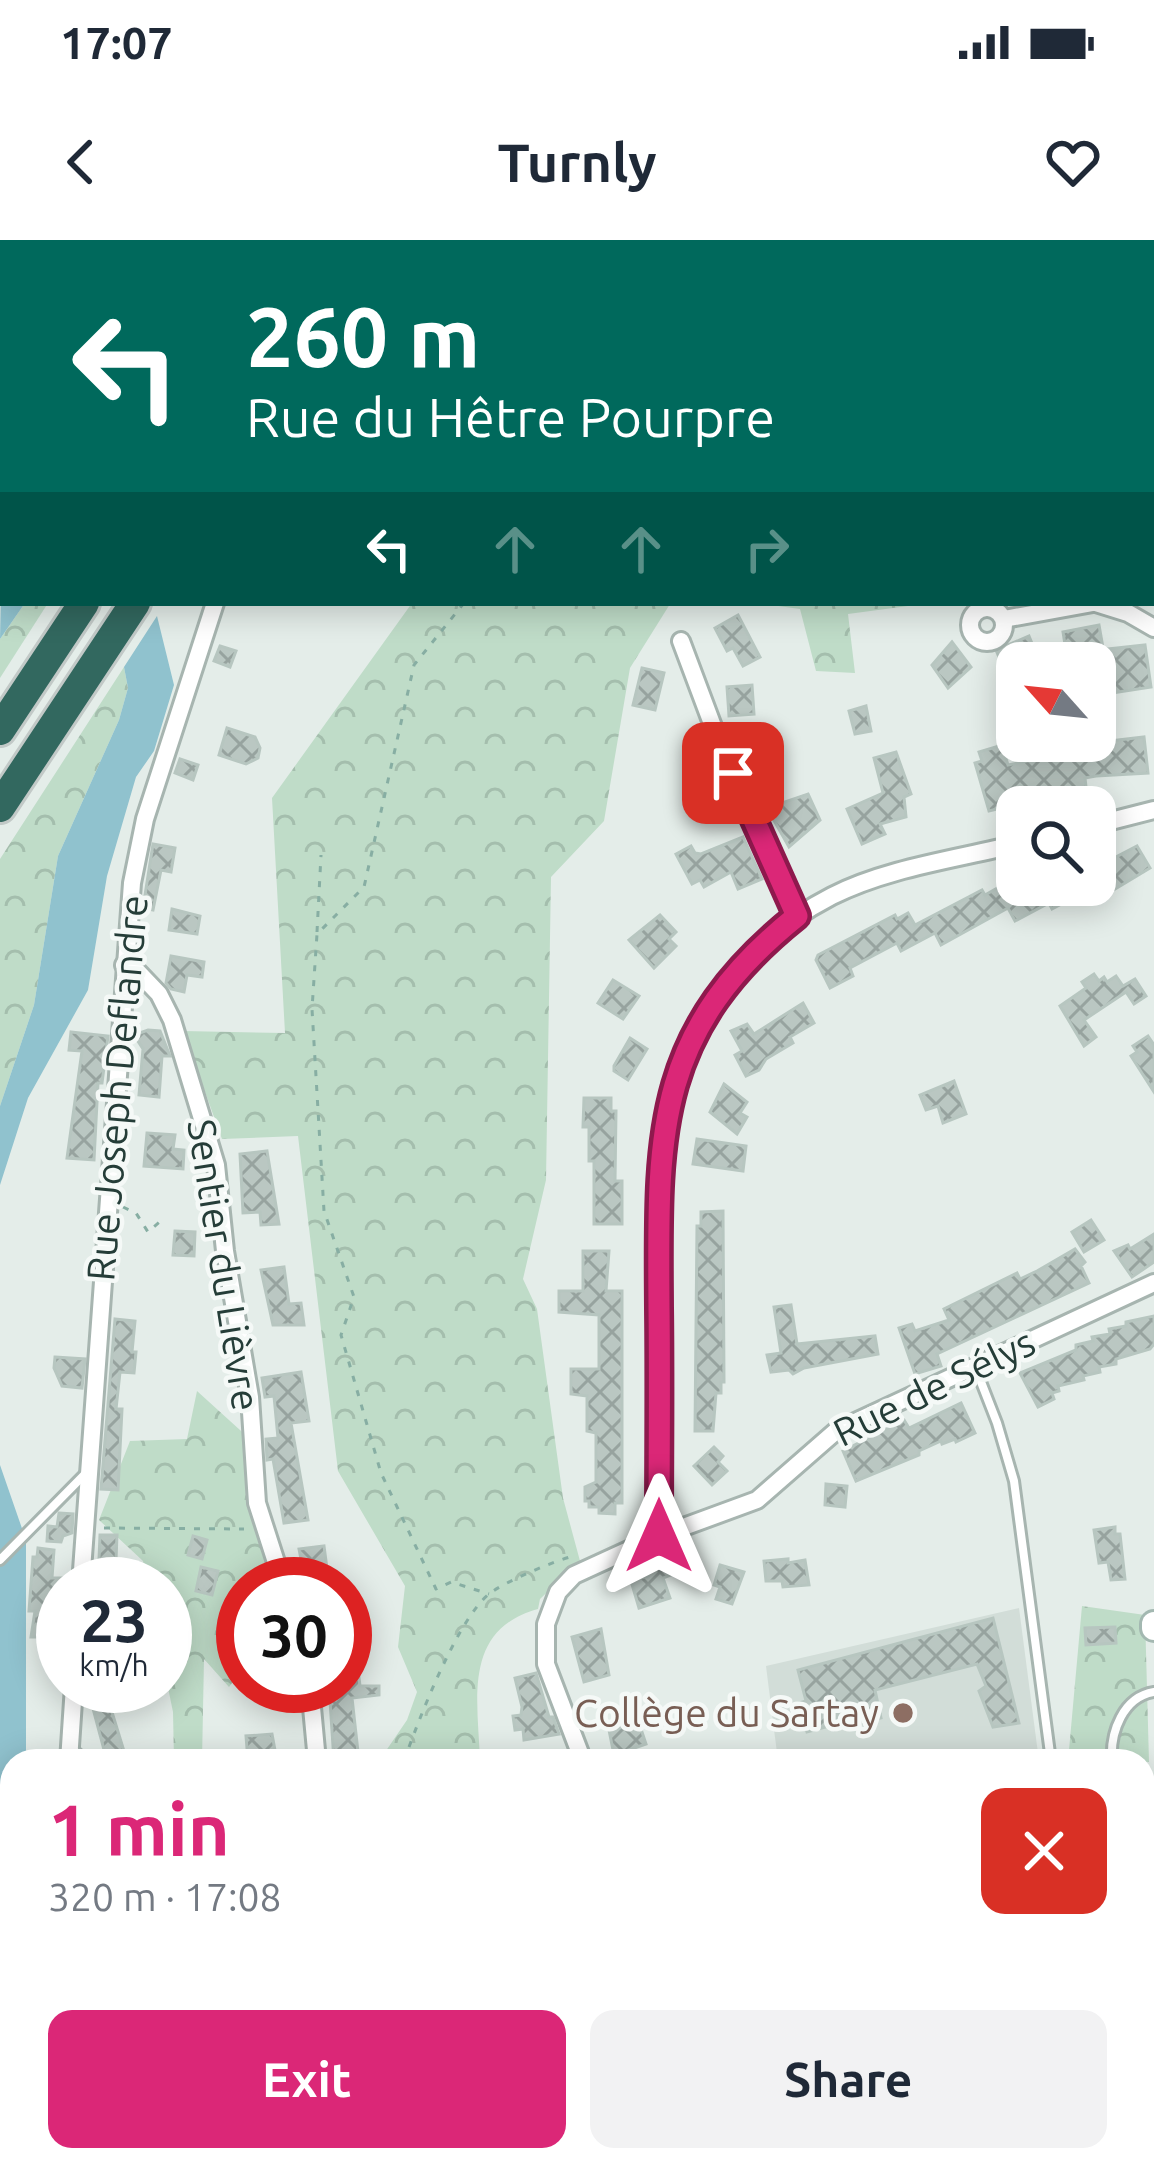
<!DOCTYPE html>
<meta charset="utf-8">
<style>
body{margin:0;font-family:Ubuntu,sans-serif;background:#f2f2f3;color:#1f2937;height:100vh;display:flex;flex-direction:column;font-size:45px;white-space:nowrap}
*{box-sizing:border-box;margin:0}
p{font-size:39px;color:#747a83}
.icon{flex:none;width:66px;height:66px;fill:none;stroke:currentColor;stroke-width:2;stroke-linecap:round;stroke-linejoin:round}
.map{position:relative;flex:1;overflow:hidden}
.drawer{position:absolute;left:0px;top:1509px;width:1155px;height:423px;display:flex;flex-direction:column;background:#fff;border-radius:36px 36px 0 0;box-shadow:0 6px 30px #0003}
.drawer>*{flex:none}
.banner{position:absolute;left:0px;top:0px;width:1155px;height:366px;box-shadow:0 6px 30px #0003;background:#00695c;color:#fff;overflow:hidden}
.needle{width:78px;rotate:297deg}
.buttons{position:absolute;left:996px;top:402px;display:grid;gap:24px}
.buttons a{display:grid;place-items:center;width:120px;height:120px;border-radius:24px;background:#fff;box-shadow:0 6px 30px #0003;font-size:60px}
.speed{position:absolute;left:36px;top:1317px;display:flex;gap:24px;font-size:60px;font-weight:700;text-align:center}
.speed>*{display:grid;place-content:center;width:156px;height:156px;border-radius:50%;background:#fff;box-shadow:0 6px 30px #0003;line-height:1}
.speed small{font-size:30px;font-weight:400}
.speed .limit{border:18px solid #d22;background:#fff;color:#111}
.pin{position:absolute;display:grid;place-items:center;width:102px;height:102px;color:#fff;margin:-51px;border-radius:24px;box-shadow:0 6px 18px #0006}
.me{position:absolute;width:132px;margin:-66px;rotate:0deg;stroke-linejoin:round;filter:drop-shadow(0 0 9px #0008)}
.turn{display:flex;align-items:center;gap:42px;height:252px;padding:0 48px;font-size:54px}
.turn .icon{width:156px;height:156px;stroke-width:2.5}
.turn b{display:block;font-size:84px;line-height:102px}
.lanes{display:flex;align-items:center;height:114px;padding:0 48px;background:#0003;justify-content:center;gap:60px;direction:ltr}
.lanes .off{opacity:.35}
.round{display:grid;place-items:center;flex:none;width:126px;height:126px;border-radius:24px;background:#f2f2f3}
.summary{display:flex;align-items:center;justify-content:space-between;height:204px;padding:0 48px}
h1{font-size:72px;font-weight:700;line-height:90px;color:#db2777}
.button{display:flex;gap:24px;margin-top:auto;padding:24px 48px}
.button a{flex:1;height:138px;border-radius:24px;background:#db2777;color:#fff;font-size:48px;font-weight:700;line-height:138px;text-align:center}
.button a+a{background:#f2f2f3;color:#1f2937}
.status{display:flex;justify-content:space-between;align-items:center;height:84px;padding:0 60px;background:#fff;direction:ltr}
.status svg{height:33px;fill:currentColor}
header{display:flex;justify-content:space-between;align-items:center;height:156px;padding:0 48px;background:#fff;font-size:54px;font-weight:700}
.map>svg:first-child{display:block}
</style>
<div class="status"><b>17:07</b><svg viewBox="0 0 49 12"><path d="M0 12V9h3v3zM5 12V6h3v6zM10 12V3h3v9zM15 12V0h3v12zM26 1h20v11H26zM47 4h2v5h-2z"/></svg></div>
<header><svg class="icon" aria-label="back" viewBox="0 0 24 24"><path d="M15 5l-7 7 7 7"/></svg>Turnly<svg class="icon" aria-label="heart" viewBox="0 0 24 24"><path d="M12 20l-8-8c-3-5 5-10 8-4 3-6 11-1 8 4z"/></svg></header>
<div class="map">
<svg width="1154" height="1931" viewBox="0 0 1154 1931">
<defs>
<pattern id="forest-crowns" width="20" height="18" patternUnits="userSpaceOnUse" patternTransform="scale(3)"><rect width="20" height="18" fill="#bfdcc8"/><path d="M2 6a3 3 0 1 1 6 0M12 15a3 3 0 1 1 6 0" fill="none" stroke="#a4bead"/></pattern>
<pattern id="building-cross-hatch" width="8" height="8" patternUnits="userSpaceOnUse" patternTransform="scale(3)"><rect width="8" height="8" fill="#bac7c2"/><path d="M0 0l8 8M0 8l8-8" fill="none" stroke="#97a39f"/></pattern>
</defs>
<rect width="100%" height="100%" fill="#e4ede9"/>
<g fill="#d2ddd8">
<path d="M1019,1368L1039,1521H778L766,1426Z"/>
<path d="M817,1920H1096L1104,1931H815Z"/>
</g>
<g fill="url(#forest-crowns)">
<path d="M0,0L78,3H3L0,265Z"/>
<path d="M25,363H48L0,438V399Z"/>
<path d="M412,363H675L670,364L630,428L604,581L551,637L546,940L523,1039L537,1069L563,1258L580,1321L540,1359L538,1369C462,1390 478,1460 480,1521H379L407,1480L417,1452L398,1407L405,1346L338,1231L298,896L222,899L183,791L285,793L272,558Z"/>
<path d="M757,363H908V366L848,374L855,433L816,431L800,369Z"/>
<path d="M124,427L128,448L119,480L58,616L34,765L0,866V619Z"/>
<path d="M197,1151L251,1200L283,1344H243V1429L229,1447L204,1419L202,1521H174L173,1472L165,1433V1344H148L143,1321L99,1280L130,1201L187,1199Z"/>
<path d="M1082,1366L1145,1375L1149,1522L1068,1521Z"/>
<path d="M1143,1568H1146L1154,1598V1902L1149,1903L1143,1876Z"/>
<path d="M183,1920H342L348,1931H186Z"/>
</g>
<g fill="#90c2ce">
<path d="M3,258V363H25L0,399Z"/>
<path d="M157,376L174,445L154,511L136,537L107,636L88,750L28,858L0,945V866L34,765L58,616L119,480L128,448L124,427Z"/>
<path d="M0,1225L26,1300V1521H12V1562L0,1564Z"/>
</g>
<g fill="url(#building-cross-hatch)" stroke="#b7c6c0" stroke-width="3">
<path d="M738,375L760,417L743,426L733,408L727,411L715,388Z"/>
<path d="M1099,385L1105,419L1080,423L1079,415L1067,417L1063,392Z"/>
<path d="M1029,396L1040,423H1017V431L1007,436L996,410Z"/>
<path d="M952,402L971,427L948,448L932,425Z"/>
<path d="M1145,405L1151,447L1112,453L1107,409Z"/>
<path d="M220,406L236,411L230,427L214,421Z"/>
<path d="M642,428L664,433L655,470L633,465Z"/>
<path d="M752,445L754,474L729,476L727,447Z"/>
<path d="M866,466L871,491L855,494L849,471Z"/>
<path d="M227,488L255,497L260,508L258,518L246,524L219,515Z"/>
<path d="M1144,497L1148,533L1096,536L1085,538L1086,547L1056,550V554L1036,556L1035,548L1004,557L1005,567L989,571L975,523L982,521L979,512L1002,505L1008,525L1032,520L1031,511L1074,506L1077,514L1110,509L1109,501Z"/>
<path d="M896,512L911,554L904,557L906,577L880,584L885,594L862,604L847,569L883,553L874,518Z"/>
<path d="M180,519L198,525L193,540L175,533Z"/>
<path d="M808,554L820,580L789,607L767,568Z"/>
<path d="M743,597L762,639L738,649L731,632L704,647L700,640L692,644L676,614L691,606L695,613L701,614Z"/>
<path d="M153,604L175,608L171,632L161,630L153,670L143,668Z"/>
<path d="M1137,606L1150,628L1092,663L1086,651L1052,669L1049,663L1015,681L1008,668L941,705L935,693L901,711L897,703L850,728L853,736L830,748L816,720L818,715L895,675L897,679L908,673L915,685L982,650L985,655L1006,643L1009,649L1026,645L1029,652L1042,645H1095V628Z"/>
<path d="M172,669L200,676L197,694L169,690Z"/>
<path d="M660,675L676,692L669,699L676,706L654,728L629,700Z"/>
<path d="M171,716L204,722L202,737L187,735L184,752L171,749L166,743Z"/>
<path d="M1094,734L1099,741L1104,737L1107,742L1116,736L1123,746L1135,739L1146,756L1134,764L1126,752L1084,780L1096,797L1084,806L1060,766L1086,748L1082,742Z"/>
<path d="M613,740L639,756L623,779L598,763Z"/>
<path d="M803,763L814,783L790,797L793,803L766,819L759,830L746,836L735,815L742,811L731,791L747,784L754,794Z"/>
<path d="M148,790L160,791L170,816H162L159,857L139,855L143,809L134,795Z"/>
<path d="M71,792L108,796L102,843H98L94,920L67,918L82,811L69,810Z"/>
<path d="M1148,796L1154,805V852L1131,816L1137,812L1133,806Z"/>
<path d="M630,798L647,809L628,840L614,831V826Z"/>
<path d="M954,841L966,874L943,883L938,866L926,870L920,855Z"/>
<path d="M724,844L747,862L740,873L747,877L737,894L710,872Z"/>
<path d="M584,858H611V871H616L615,941H622V984H594V921H589V887H583Z"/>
<path d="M147,893L175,895L173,909L184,910L183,929L144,926Z"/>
<path d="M697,899L746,906L743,931L693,924Z"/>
<path d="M267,911L279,984L261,985L260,972L243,973L240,914Z"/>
<path d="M723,971L724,1142H721V1153H716L713,1191H695L697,986H701V972Z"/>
<path d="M1091,980L1104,1000L1084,1012L1072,992Z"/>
<path d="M175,991L195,992L194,1016L173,1015Z"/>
<path d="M1154,994V1022L1132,1037L1114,1011L1128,1005L1130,1009Z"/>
<path d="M1075,1009L1085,1022L1081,1026L1089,1043L937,1114L941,1126L915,1134L899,1088L912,1084L915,1091L949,1080L944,1069L1017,1033L1020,1039L1037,1031Z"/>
<path d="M583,1011H609L606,1051H622V1263H615V1274L599,1273V1267H589V1261H585V1247L596,1242V1193L587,1191V1156L571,1154V1129H599V1075L559,1072V1051H583Z"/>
<path d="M284,1027L289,1064L301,1063L304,1085H273L261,1030Z"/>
<path d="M791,1065L797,1104L875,1096L878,1114L804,1128L793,1134L789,1130L771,1132L767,1115L781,1113L774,1067Z"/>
<path d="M1154,1076V1104L1150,1109L1116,1119V1124L1099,1127L1100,1132L1083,1136L1084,1140L1058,1146L1059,1151L1052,1153L1054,1159L1038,1167L1020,1133L1076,1110V1105L1093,1101L1092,1097L1110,1094L1109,1089L1126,1086V1082Z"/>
<path d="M115,1079L135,1081L132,1112H136L134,1133L120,1132L116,1169H122L118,1250L101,1249Z"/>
<path d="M55,1117L85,1119L82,1148L62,1146L54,1128Z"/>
<path d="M301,1132L309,1181L291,1183L308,1280L284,1283L273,1219L267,1220L266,1199L278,1198L274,1156L265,1157L262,1138Z"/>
<path d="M961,1163L975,1193L956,1202L955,1199L942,1204L941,1201L919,1211V1215L856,1241L843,1211L904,1180L909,1188Z"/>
<path d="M714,1207L723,1216L718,1222L727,1231L712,1245L694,1226Z"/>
<path d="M826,1244L847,1246L845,1267L825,1265Z"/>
<path d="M59,1273L73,1274L72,1293L63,1296L61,1302L47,1301L48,1286L57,1287Z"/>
<path d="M1115,1287V1294H1120L1125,1339L1111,1340L1108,1322L1099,1323L1094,1290Z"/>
<path d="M100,1295H117L115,1344H98Z"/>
<path d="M193,1296L207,1300L202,1319L188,1315Z"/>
<path d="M324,1306L329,1344H306L299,1309Z"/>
<path d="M38,1308L54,1310L52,1338H63L62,1423L43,1422L39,1397H31L35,1371H29L33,1317H37Z"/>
<path d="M668,1318L673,1334L663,1338L670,1358L639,1368L631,1341L648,1336L645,1325Z"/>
<path d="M788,1319V1323L805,1320L809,1345L783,1347L782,1341H766L764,1321Z"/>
<path d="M720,1325L744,1332L732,1364L716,1359L720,1347L714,1345Z"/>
<path d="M201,1327L218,1331L212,1355L196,1351Z"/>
<path d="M993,1378L1019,1483L993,1487L979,1451L986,1446L977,1424L875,1450L881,1478L835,1490L833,1485L807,1492L799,1463L806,1461L798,1430Z"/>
<path d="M1115,1387L1116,1403L1086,1405L1085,1388Z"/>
<path d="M601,1389L609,1435L584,1442L572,1397Z"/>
<path d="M345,1396H354L360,1446H379V1455L352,1458L359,1521H334L329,1446H345Z"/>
<path d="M536,1433L549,1477H553L559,1494L524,1500L523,1489L515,1490L513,1476L521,1475L522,1467L515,1438Z"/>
<path d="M87,1446H104L127,1521H107Z"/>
<path d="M638,1480L646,1504L614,1515L609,1490Z"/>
<path d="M272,1494L277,1521H248L246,1496Z"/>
</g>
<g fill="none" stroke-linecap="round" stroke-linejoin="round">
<g stroke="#a7b5b0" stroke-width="14">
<g id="service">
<path d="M976,1129L997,1183L1014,1241L1051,1521"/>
<path d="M0,1320L85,1234"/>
<path d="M70,1507L86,1521"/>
<path d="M1112,1521C1110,1492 1123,1457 1154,1452"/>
<path d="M1004,1920L1016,1931"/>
<path d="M839,1931V1920"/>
<path d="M1126,1931L1130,1920"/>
</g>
</g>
<g stroke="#a7b5b0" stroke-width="22">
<g id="minor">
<path d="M178,0L180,3"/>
<path d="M617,0L619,3"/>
<path d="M1090,0L1094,3"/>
<path d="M1015,3L1031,0"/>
<path d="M1152,45L1154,47"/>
<path d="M1152,200H1154"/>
<path d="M1096,363L1128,373L1154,388"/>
<circle cx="987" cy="385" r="17"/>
<path d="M1004,379L1093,363"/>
<path d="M681,401L717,497L797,676"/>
<path d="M1095,585L1154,570"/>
<path d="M124,725L138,732L159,754L172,780L216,925L225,1011L250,1157L257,1263L283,1344"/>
<path d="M659,1296C659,1220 659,1143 659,1067C659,1009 655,950 663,893C678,792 740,703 832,656C887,628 957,619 1017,604"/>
<path d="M81,1344L132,643L145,579L215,363"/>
<path d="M310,1446L317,1521"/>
<path d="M69,1521L74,1446"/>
<path d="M583,1521L546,1424V1384L558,1352L574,1335L659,1296L757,1260L836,1191L1154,1043"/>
<path d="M163,1920L166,1931"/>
<path d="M458,1920L465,1931"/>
<path d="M120,1931L129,1920"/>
</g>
</g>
<g stroke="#a3b8b1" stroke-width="30">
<path id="secondary" d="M1154,1384V1388"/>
</g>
<g stroke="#c2c9c7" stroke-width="36">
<g id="motorway">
<path d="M300,3L302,0"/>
<path d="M344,3L345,0"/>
<path d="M0,490L84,363"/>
<path d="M0,567L135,363"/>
</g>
</g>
<g stroke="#87aea3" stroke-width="3" stroke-dasharray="6 9" stroke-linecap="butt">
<path d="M0,15L3,19"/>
<path d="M0,127L3,121"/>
<path d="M464,363L414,425L364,647L317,694L312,769L324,971L354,1057L341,1095L381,1233L436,1349L451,1342L489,1354"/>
<path d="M317,692L321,615"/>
<path d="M123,967L136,973L148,992L163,979"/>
<path d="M104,1288L244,1289"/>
<path d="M404,1521C418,1481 457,1380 489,1354C504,1342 556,1320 574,1316"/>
<path d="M1143,1735L1154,1748"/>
<path d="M326,1920L331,1931"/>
</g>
<use href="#service" stroke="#fff" stroke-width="8"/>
<use href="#minor" stroke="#fff" stroke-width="16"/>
<use href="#secondary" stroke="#fff" stroke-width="24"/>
<use href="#motorway" stroke="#32685f" stroke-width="30"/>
</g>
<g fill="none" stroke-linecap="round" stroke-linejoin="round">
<g stroke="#8e194d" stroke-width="30">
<path id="route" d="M659,1296C659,1220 660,1144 659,1068C658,897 652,792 797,676L733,533"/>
</g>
<use href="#route" stroke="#db2777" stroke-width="21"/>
</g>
<circle fill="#8d6e63" stroke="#f5f9f7" stroke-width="4.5" cx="903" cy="1473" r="12"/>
<g text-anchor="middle" stroke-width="9" stroke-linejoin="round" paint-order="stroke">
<g font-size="39" fill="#253d38" stroke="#f5f9f7">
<text transform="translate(117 848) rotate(-85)" y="14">Rue Joseph Deflandre</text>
<text transform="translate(224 1025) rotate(81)" y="14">Sentier du Lièvre</text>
<text transform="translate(934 1147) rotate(-26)" y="14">Rue de Sélys</text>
</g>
<g font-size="39" fill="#785e54" stroke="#f5f9f7" text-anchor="end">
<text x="879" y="1487">Collège du Sartay</text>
</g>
</g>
</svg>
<div class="buttons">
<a><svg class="needle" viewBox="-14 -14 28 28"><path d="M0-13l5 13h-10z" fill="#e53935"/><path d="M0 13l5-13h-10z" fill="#747a83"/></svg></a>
<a><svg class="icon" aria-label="search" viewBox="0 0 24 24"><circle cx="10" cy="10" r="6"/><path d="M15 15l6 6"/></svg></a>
</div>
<div class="speed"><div>23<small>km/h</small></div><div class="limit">30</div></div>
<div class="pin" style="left:733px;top:533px;background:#d93025"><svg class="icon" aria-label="arrive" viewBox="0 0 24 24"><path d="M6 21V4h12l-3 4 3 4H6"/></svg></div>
<svg class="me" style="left:659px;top:1296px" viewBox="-20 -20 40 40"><path d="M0-17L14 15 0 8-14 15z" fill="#db2777" stroke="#fff" stroke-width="4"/></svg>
<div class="banner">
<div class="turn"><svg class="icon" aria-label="left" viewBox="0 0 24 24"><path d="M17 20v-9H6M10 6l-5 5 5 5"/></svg><div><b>260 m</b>Rue du Hêtre Pourpre</div></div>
<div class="lanes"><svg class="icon" aria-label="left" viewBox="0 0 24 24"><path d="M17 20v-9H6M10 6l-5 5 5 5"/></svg><svg class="icon off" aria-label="ahead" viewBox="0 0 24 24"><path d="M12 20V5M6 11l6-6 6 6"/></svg><svg class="icon off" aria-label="ahead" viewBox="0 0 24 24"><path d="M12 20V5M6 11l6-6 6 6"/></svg><svg class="icon off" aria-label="right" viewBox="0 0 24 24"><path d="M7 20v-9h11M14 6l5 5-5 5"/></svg></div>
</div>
<section class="drawer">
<div class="summary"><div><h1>1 min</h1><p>320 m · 17:08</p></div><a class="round" style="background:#d93025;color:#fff"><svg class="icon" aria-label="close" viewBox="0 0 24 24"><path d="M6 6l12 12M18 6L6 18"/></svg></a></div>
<div class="button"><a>Exit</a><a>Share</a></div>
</section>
</div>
